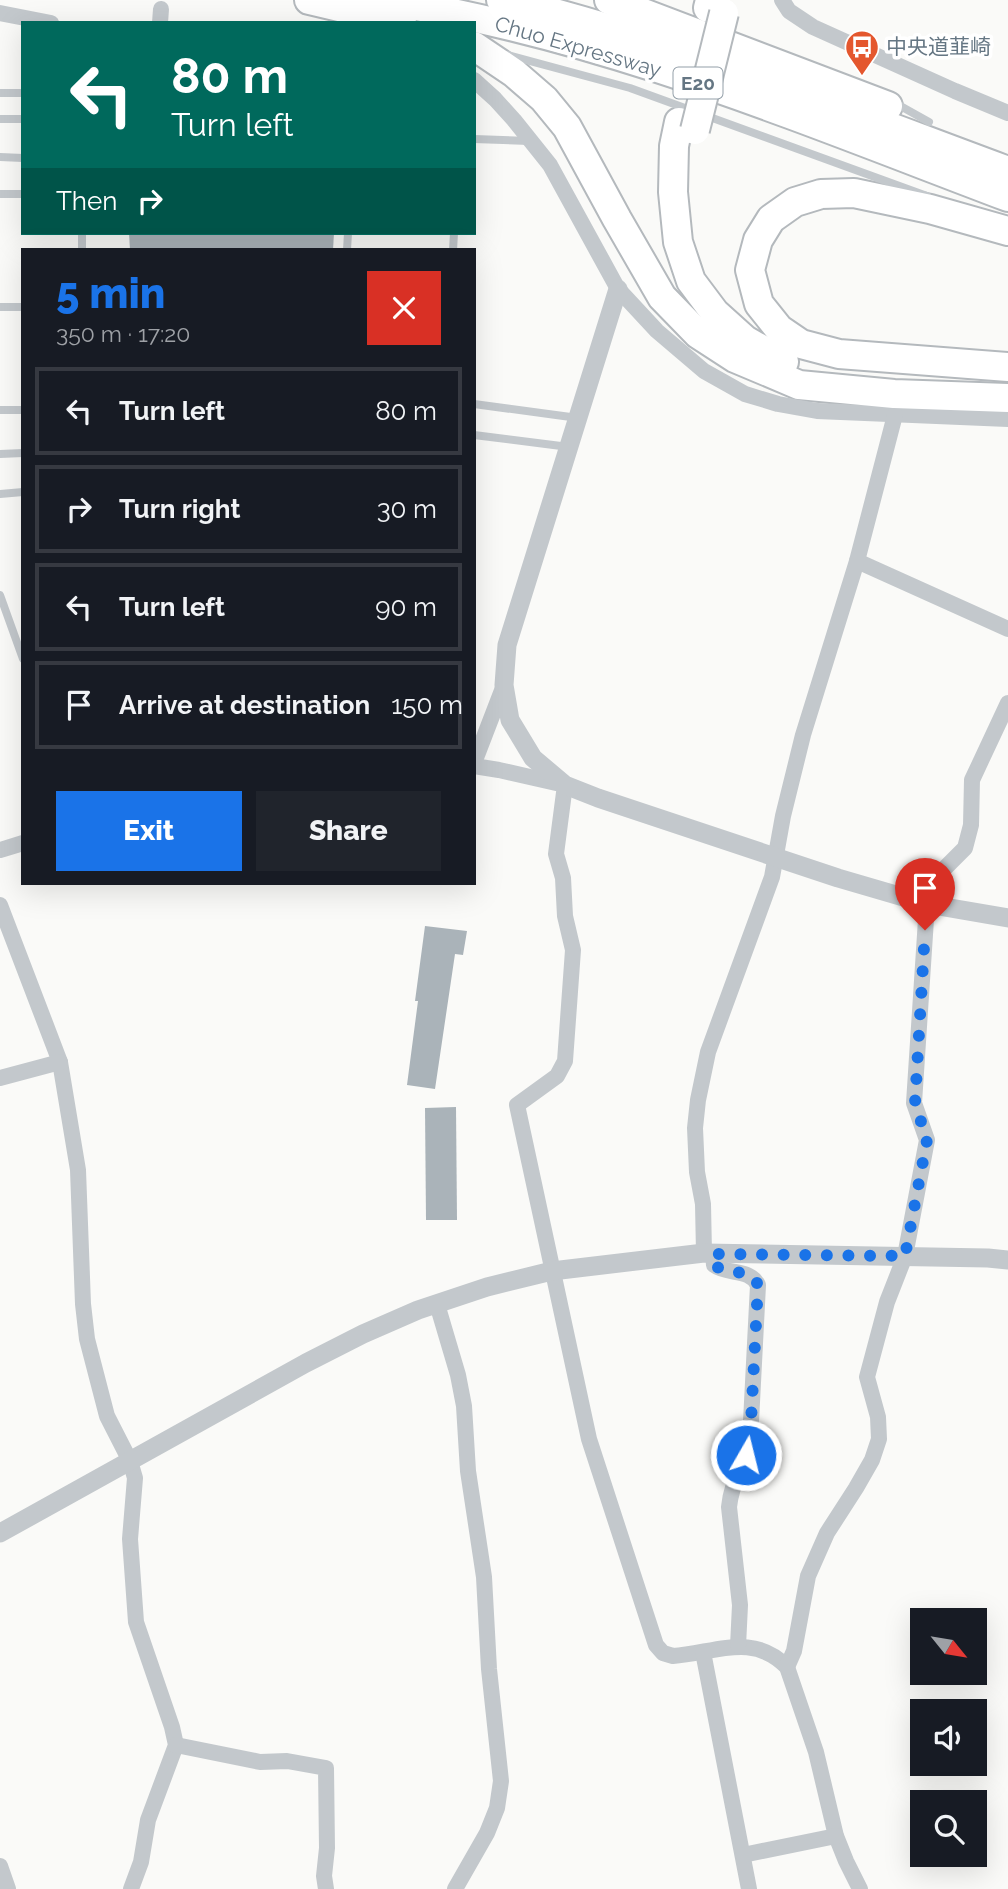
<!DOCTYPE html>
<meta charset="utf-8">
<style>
body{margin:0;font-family:Raleway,"Noto Sans JP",sans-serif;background:#20242c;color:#f1f3f6;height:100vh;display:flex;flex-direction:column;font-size:26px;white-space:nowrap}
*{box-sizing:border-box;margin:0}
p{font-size:23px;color:#9ea1a6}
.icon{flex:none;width:38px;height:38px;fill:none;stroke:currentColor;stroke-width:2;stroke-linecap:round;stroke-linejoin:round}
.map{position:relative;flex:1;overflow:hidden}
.sheet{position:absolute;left:21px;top:248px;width:455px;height:637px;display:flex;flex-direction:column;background:#171b24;border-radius:0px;box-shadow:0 7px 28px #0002}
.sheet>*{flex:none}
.top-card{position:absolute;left:21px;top:21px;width:455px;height:214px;border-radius:0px;box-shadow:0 7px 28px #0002;background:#00695c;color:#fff;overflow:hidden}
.needle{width:46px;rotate:120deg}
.fabs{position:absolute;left:910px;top:1608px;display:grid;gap:14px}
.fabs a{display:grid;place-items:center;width:77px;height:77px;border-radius:0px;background:#171b24;box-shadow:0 7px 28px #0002;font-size:35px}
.pin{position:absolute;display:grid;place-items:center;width:60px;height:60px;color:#fff;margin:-72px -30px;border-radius:50% 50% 50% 0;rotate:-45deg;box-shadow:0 0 7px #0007}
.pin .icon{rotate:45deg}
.me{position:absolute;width:77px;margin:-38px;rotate:8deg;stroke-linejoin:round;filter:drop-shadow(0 0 5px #0008)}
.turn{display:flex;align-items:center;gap:24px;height:147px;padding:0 35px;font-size:32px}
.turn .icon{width:91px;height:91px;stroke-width:2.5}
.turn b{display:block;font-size:49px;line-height:60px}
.then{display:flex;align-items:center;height:66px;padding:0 35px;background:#0003;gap:14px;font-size:26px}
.round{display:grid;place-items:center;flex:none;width:74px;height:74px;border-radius:0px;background:#20242c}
.head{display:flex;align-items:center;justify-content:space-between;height:119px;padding:0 35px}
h1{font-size:42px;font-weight:800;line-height:52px;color:#1a73e8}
.cta{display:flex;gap:14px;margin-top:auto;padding:14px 35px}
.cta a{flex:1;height:80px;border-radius:0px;background:#1a73e8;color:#fff;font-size:28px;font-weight:800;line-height:80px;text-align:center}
.cta a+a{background:#20242c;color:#f1f3f6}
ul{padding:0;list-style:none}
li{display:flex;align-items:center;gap:21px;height:88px;margin:0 14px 10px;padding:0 21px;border:4px solid #363941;border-radius:0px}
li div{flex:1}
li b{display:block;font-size:26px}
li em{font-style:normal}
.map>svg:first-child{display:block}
</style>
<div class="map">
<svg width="1008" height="1889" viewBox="0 0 1008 1889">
<rect width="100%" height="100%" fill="#fafaf8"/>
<g fill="#aab3b9">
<path d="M129,233H334L333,250H130Z"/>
<path d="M425,926L467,931L463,955L455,954L435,1089L407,1085L418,1001H415Z"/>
<path d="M456,1107L457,1220H426L425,1108Z"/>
</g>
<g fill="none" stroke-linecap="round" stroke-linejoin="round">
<g stroke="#b4b9bd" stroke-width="32">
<g id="motorway">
<path d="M309,0L402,22"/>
<path d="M379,0C596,32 804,120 1008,197"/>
<path d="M501,0C571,15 639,38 707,61C808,95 908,134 1008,171"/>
<path d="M609,0L888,106"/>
<path d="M708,8L710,0"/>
<path d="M474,46L514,73L544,99L567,127L617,219L662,297L698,334L735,358L799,385L894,394L1008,398"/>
<path d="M679,122L674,146L673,192L678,242L691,281L715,313L745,340L784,362"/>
<path d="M1008,231L930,209L854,193L821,194L795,202L771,219L758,240L750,270L759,304L779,329L801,344L839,354L1008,367"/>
</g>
</g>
<g stroke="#c3c8cc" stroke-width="8">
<path d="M508,55L630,88L927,196"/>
<path d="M0,93H23"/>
<path d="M895,103L929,122"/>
<path d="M0,119H23"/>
<path d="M474,139L529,141"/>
<path d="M0,157L23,158"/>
<path d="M0,194H23"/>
<path d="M82,250V233"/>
<path d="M347,250L348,233"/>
<path d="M453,250L454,233"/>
<path d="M0,307H23"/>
<path d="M474,404L578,418"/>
<path d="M0,410H23"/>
<path d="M474,435L569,447"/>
<path d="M0,454L23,453"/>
<path d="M0,494L23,492"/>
<path d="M0,595L23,659"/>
</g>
<g stroke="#c3c8cc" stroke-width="16">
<path d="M782,0L789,11L813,27L955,91L1008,113"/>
<path d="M0,13L51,23"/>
<path d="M160,23L161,9"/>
<path d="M474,80L495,99L514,120L550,165L618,289L657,331L704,371L745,394L778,404L817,411L1008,419"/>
<path d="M857,561L1008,629"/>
<path d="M474,763L504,685"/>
<path d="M474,766L499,770L565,785L556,854L563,878L565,916L573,950L565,1061L557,1076L517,1105L589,1439L656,1645L663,1653L673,1656C715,1653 753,1632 787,1667L816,1752L836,1836L846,1861L860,1889"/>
<path d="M0,850L23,843"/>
<path d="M0,905L60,1062L78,1170L83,1304L87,1339L107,1416L130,1461L135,1478L130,1539L136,1622L172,1727L176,1745L148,1820L141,1862L131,1889"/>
<path d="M0,1078L60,1062"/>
<path d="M704,1253L703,1204L697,1172L695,1128L698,1100L708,1052L772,877L783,816L803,735L857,561L895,415"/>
<path d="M713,1254L714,1265C727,1275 750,1268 758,1285L750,1441C744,1464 731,1483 729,1507L740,1605L738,1646"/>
<path d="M437,1304L458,1375L464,1406L468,1471L484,1577L489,1669L501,1781L497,1808L487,1833L455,1889"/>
<path d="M703,1652L749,1889"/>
<path d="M787,1667L794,1651L808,1576L827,1533L856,1488L872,1460L879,1439L878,1417L867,1377L887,1302L905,1256L927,1140L914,1103L927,904L933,880L965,848L971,825L972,780L1008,703"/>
<path d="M176,1745L260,1762L287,1761L326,1768L327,1848L324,1876L326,1889"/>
<path d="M743,1855L836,1836"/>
<path d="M0,1866L8,1889"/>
</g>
<g stroke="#c3c8cc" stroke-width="19">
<path d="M618,289L507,645L504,685L510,720L533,758L565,785L598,798L838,878L927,904L1008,918"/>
<path d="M0,1533L306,1363L363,1334L418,1310L487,1287L552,1271L704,1253L988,1258L1008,1260"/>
</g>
<use href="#motorway" stroke="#fff" stroke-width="28"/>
<g stroke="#b4b9bd" stroke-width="32" stroke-linecap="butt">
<path id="motorway-bridge" d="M695,130L724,13"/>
</g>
<use href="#motorway-bridge" stroke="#fff" stroke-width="28"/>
</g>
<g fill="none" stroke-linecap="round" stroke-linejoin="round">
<path stroke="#1a73e8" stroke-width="12" stroke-dasharray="0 21.6" d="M746,1455L750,1441L758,1285C750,1268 727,1275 714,1265L713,1254L905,1256L927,1140L915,1103L925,930"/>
</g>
<defs>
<g id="bus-pin" transform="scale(1.75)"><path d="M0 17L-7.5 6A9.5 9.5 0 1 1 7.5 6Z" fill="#e4572e" stroke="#fff"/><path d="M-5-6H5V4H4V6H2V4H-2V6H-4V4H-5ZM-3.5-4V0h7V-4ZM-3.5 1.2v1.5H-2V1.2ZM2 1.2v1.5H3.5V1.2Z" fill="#fff"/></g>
</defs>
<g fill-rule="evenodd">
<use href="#bus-pin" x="862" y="47"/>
</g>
<g text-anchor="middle" stroke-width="7" stroke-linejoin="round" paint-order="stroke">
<rect fill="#fff" stroke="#939fa8" stroke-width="2" x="673.5" y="67.5" width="49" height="31" rx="5"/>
<g font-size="19" font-weight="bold" fill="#657683">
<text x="698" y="90">E20</text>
</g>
<g font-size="21" fill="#657683" stroke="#fff">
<text transform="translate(578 47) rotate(16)" y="7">Chuo Expressway</text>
</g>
<g font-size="21" fill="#657683" stroke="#fff" text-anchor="start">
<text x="886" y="54">中央道韮崎</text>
</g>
</g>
</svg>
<div class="fabs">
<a><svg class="needle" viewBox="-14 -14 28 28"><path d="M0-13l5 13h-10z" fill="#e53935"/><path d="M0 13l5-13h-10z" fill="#9ea1a6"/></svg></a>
<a><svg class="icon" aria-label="sound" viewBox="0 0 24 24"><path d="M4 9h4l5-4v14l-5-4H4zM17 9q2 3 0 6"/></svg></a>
<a><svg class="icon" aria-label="search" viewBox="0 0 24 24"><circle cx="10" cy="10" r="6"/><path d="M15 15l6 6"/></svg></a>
</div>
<div class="pin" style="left:925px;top:930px;background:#d93025"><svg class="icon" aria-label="arrive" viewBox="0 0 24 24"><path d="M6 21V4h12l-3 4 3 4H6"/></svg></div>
<svg class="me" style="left:746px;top:1455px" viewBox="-20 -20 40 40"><circle r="17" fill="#1a73e8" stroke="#fff" stroke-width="3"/><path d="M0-11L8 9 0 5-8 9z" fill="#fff"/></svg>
<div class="top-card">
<div class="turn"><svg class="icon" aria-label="left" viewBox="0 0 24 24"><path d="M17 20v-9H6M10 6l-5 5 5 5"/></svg><div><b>80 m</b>Turn left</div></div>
<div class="then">Then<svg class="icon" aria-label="right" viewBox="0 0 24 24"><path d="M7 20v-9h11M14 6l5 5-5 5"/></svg></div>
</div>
<section class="sheet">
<div class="head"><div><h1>5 min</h1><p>350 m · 17:20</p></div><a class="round" style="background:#d93025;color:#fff"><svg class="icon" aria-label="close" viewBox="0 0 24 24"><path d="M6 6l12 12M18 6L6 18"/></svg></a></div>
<ul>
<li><svg class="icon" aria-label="left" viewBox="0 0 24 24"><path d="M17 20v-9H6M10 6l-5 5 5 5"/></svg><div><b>Turn left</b></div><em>80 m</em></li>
<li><svg class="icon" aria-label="right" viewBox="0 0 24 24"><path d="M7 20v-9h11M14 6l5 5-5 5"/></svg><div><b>Turn right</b></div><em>30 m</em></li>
<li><svg class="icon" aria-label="left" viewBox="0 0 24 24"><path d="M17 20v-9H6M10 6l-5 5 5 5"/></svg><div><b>Turn left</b></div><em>90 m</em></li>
<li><svg class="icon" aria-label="arrive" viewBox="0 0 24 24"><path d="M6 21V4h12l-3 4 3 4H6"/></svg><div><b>Arrive at destination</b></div><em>150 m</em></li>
</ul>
<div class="cta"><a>Exit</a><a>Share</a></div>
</section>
</div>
